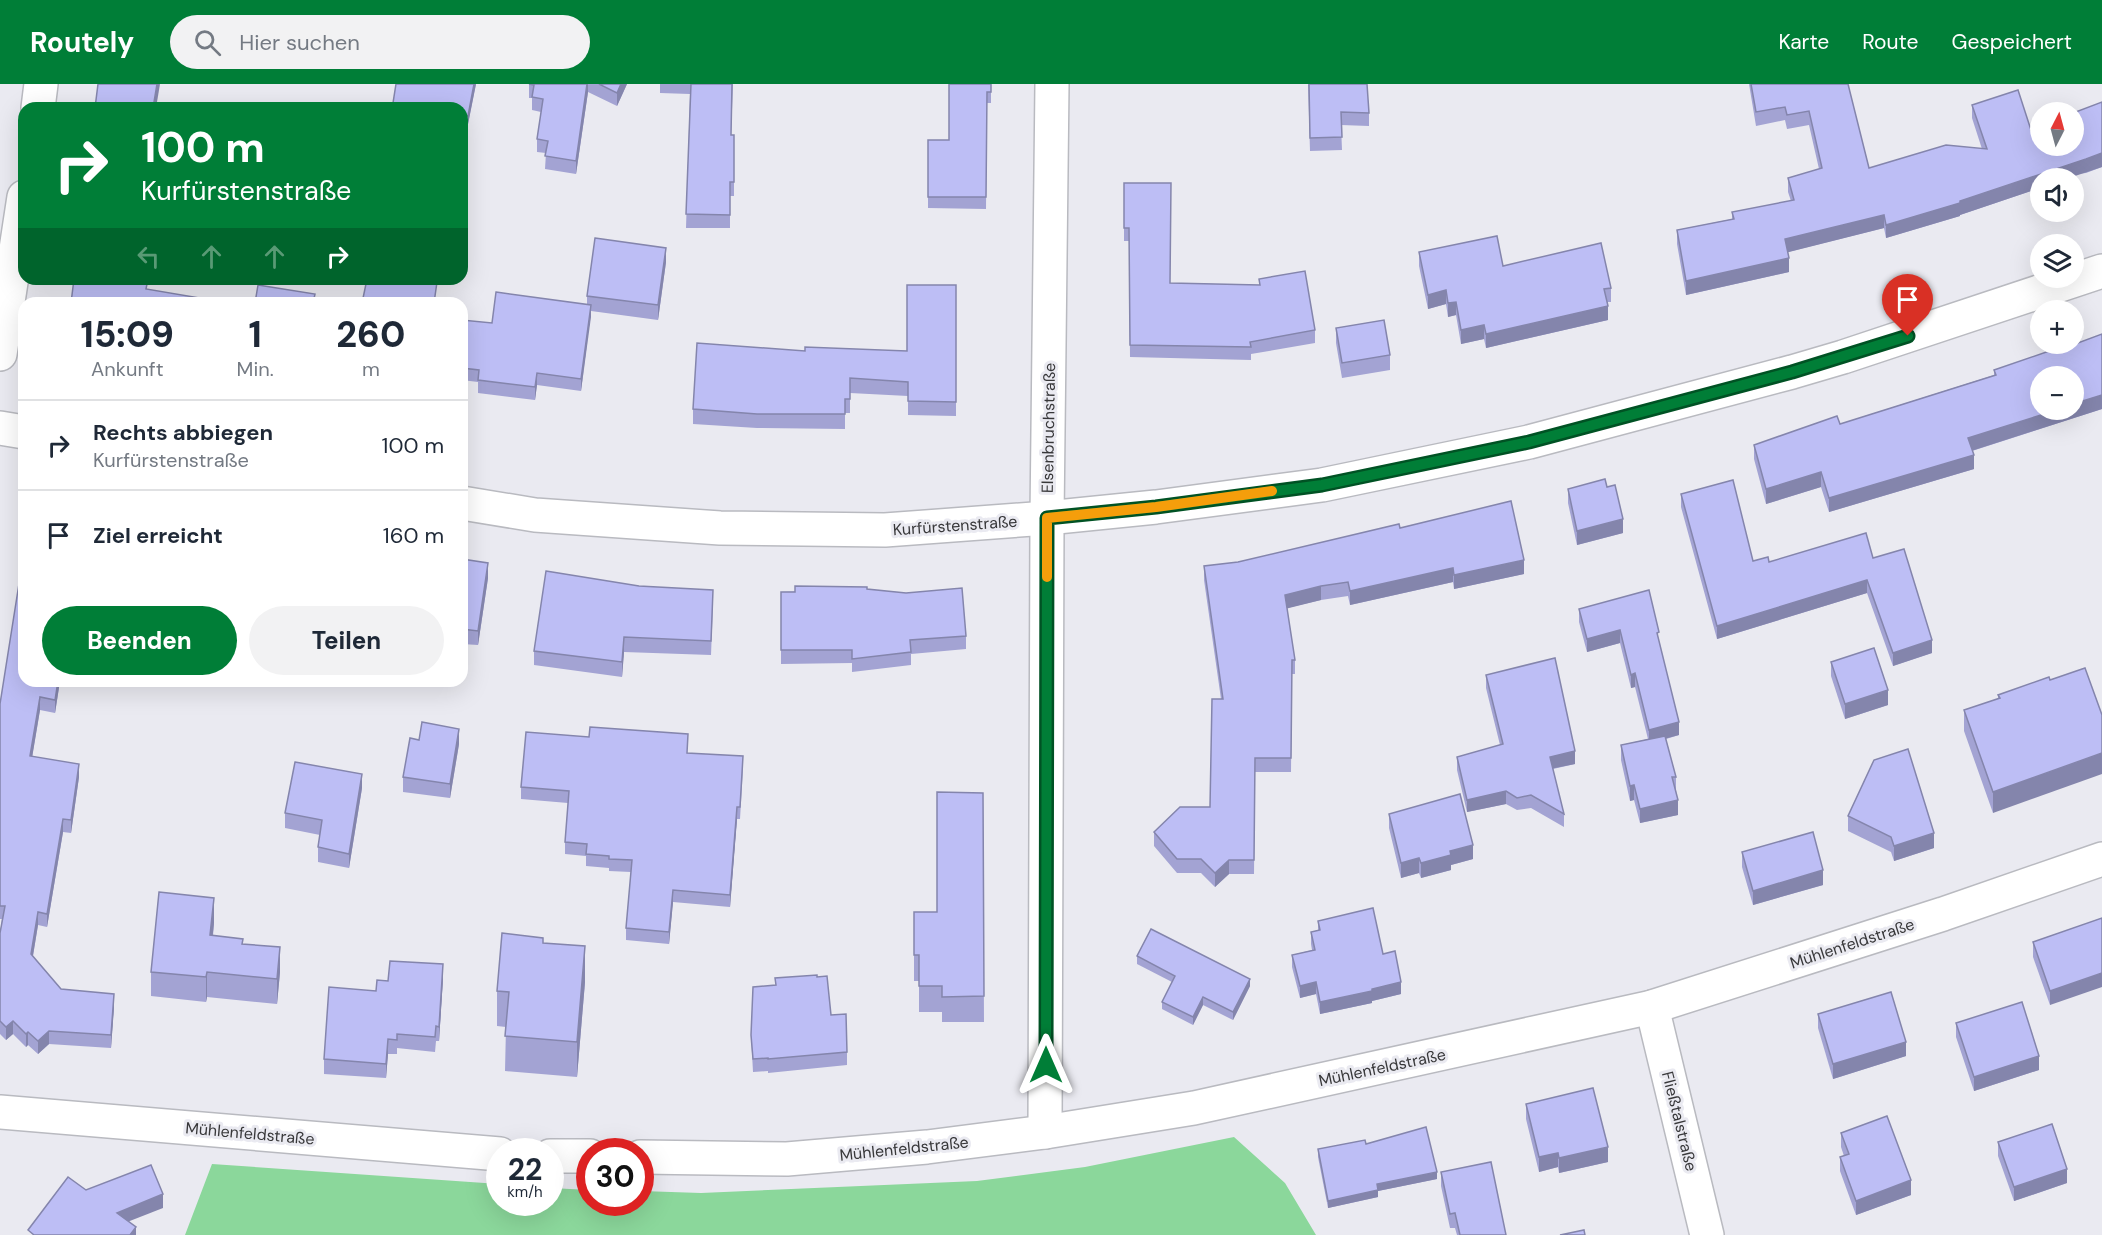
<!DOCTYPE html>
<html lang="de">
<meta charset="utf-8">
<style>
body{margin:0;font-family:"DM Sans",sans-serif;background:#f2f2f3;color:#1f2937;height:100vh;display:flex;flex-direction:column;font-size:22px;white-space:nowrap}
*{box-sizing:border-box;margin:0}
p{font-size:20px;color:#747a83}
.icon{flex:none;width:33px;height:33px;fill:none;stroke:currentColor;stroke-width:2;stroke-linecap:round;stroke-linejoin:round}
.map{position:relative;flex:1;overflow:hidden}
.drawer{position:absolute;left:18px;top:213px;width:450px;height:390px;display:flex;flex-direction:column;background:#fff;border-radius:18px;box-shadow:0 6px 24px #0002}
.drawer>*{flex:none}
.top-card{position:absolute;left:18px;top:18px;width:450px;height:183px;border-radius:18px;box-shadow:0 6px 24px #0002;background:#007e37;color:#fff;overflow:hidden}
.needle{width:39px;rotate:6deg}
.fabs{position:absolute;left:2030px;top:18px;display:grid;gap:12px}
.fabs a{display:grid;place-items:center;width:54px;height:54px;border-radius:50%;background:#fff;box-shadow:0 6px 24px #0002;font-size:30px}
.speed{position:absolute;left:486px;top:1054px;display:flex;gap:12px;font-size:30px;font-weight:700;text-align:center}
.speed>*{display:grid;place-content:center;width:78px;height:78px;border-radius:50%;background:#fff;box-shadow:0 6px 24px #0002;line-height:1}
.speed small{font-size:15px;font-weight:400}
.speed .limit{border:9px solid #d22;background:#fff;color:#111}
.pin{position:absolute;display:grid;place-items:center;width:51px;height:51px;color:#fff;margin:-62px -26px;border-radius:50% 50% 50% 0;rotate:-45deg;box-shadow:0 0 6px #0007}
.pin .icon{rotate:45deg}
.me{position:absolute;width:66px;margin:-33px;rotate:0deg;stroke-linejoin:round;filter:drop-shadow(0 0 4px #0008)}
.turn{display:flex;align-items:center;gap:21px;height:126px;padding:0 24px;font-size:27px}
.turn .icon{width:78px;height:78px;stroke-width:2.5}
.turn b{display:block;font-size:42px;line-height:51px}
.lanes{display:flex;align-items:center;height:57px;padding:0 24px;background:#0003;justify-content:center;gap:30px;direction:ltr}
.lanes .off{opacity:.35}
.eta{display:flex;justify-content:space-evenly;align-items:center;height:102px;text-align:center}
.eta b{font-size:36px;font-weight:800;line-height:42px}
.button{display:flex;gap:12px;margin-top:auto;padding:12px 24px}
.button a{flex:1;height:69px;border-radius:36px;background:#007e37;color:#fff;font-size:24px;font-weight:800;line-height:69px;text-align:center}
.button a+a{background:#f2f2f3;color:#1f2937}
ul{padding:0;list-style:none}
li{display:flex;align-items:center;gap:18px;height:90px;padding:0 24px;border-top:2px solid #e0e1e3}
li div{flex:1}
li b{display:block;font-size:22px}
li em{font-style:normal}
header{display:flex;align-items:center;gap:36px;box-sizing:border-box;height:84px;padding:0 30px;background:#007e37;color:#fff}
header strong{font-size:28px}
nav{display:flex;gap:33px;margin-inline-start:auto;font-size:21px}
.search{width:420px;height:54px;background:#f2f2f3;display:flex;align-items:center;gap:15px;box-sizing:border-box;padding:0 21px;border-radius:33px;color:#747a83;font-size:22px}
.map>svg:first-child{display:block}
</style>
<header>
<strong>Routely</strong>
<div class="search"><svg class="icon" aria-label="search" viewBox="0 0 24 24"><circle cx="10" cy="10" r="6"/><path d="M15 15l6 6"/></svg>Hier suchen</div>
<nav><a>Karte</a><a>Route</a><a>Gespeichert</a></nav>
</header>
<div class="map">
<svg width="2102" height="1151" viewBox="0 0 2102 1151">
<rect width="100%" height="100%" fill="#eaeaf1"/>
<path fill="#8bd79b" d="M1234,1053L1285,1099L1316,1151H185L212,1080L499,1100L500,1119H550L551,1104L589,1106L590,1119H640L641,1107L701,1109L977,1097L1085,1083Z"/>
<g fill="none" stroke-linecap="round" stroke-linejoin="round">
<g stroke="#b9bac0" stroke-width="36">
<g id="minor">
<path d="M38,24L41,0"/>
<path d="M0,270L24,113"/>
<path d="M0,344L24,348"/>
<path d="M462,419L535,431L720,444L885,446L1047,434L1156,423L1322,401L1529,358L1792,288L1843,273L2102,187"/>
<path d="M1652,923L1707,1151"/>
<path d="M0,1028L500,1070"/>
<path d="M1045,1048L1047,434L1052,0"/>
<path d="M550,1072H590"/>
<path d="M640,1073L787,1075L927,1063L1045,1048L1194,1024L1652,923L1943,830L2102,775"/>
</g>
</g>
<use href="#minor" stroke="#fff" stroke-width="33"/>
</g>
<g fill="#a3a3d3">
<path d="M396,0H476L468,40L462,39V24H393Z"/>
<path d="M529,0H627L617,22L588,8L576,90L545,85L546,69L537,68V55L541,28L532,26V14H529Z"/>
<path d="M660,0H733L731,51H734V112H730V144H686L690,10L660,9Z"/>
<path d="M991,0V19H987L986,125L928,124V56H949Z"/>
<path d="M1308,0L1369,29V42L1341,41L1342,66L1310,67Z"/>
<path d="M1749,0H1848L1869,84L1982,65L1972,34V21L2031,46L2102,18V83L2086,89L2040,94V104L1960,131V132L1886,154L1884,144L1788,168L1789,188L1686,211L1677,160V146L1732,135V128L1791,117L1788,108V94L1819,85L1809,41L1787,45L1785,36L1756,42Z"/>
<path d="M1124,99L1170,199L1259,201V195L1315,246V259L1251,270V276L1130,273L1129,157H1124Z"/>
<path d="M1419,168L1503,182L1611,204V218H1608V236L1486,264L1484,255L1461,260L1456,231L1448,233L1446,220L1428,225L1419,182Z"/>
<path d="M666,178L658,236L591,227L581,307L537,301L535,316L478,309V298L462,296V236L492,239L587,220V212Z"/>
<path d="M956,201V332L908,331V312L850,309V329H845V345L757,344L693,340V325L805,267H907Z"/>
<path d="M1336,244L1390,271V286L1342,294L1336,259Z"/>
<path d="M2102,250V325L1972,367L1974,385L1829,428L1821,403L1766,420L1754,375V361L1840,340L1994,291V286L2059,266Z"/>
<path d="M1568,405L1623,449L1577,461L1568,419Z"/>
<path d="M1681,410L1753,477L1769,478L1873,474L1932,569L1893,582L1867,509L1717,555L1681,423Z"/>
<path d="M1400,444L1524,490L1454,505L1453,498L1350,521L1348,512L1321,516L1287,524L1295,576V590H1292L1291,688H1255L1254,790H1229L1215,803L1201,789H1177L1154,762V748L1210,723L1221,615L1204,496V482L1238,478Z"/>
<path d="M462,475L488,494L478,561L462,560Z"/>
<path d="M867,505L966,552V565L911,570V581L852,588V579L781,580V508Z"/>
<path d="M713,520L711,571L624,568L622,593L534,581V567Z"/>
<path d="M1579,525L1659,558L1679,651L1666,655L1676,693V706L1678,731L1640,739L1634,716L1630,717L1621,676V661L1648,655L1635,603L1631,604L1620,559L1587,568L1579,538Z"/>
<path d="M1831,578L1888,621L1845,635L1831,592Z"/>
<path d="M1486,591L1575,680L1553,685L1564,730V743L1531,724L1517,726L1506,720L1467,728L1457,686V673L1500,661L1486,604Z"/>
<path d="M2049,593L1993,729L1964,647V626L1998,615V611Z"/>
<path d="M24,597H60L55,629L40,626L32,673L79,693L71,749L63,748L47,843L38,841L33,872L61,905L114,923L111,964L49,960L38,970L28,961L26,963L13,950L6,956L0,950V849L2,835H0V620Z"/>
<path d="M419,656L459,660L450,714L403,708V693Z"/>
<path d="M688,669L743,684L740,735H737L730,823L673,818L669,860L626,856V844L631,788L609,787V784L586,782V772L565,770V758L568,719L521,715V703Z"/>
<path d="M362,704L349,784L318,778V763L320,751L285,744V729Z"/>
<path d="M983,709L984,938H942V928H919V897H914V828H937Z"/>
<path d="M1389,730L1473,775L1451,781V786L1421,794L1419,789L1401,794L1389,744Z"/>
<path d="M1848,732L1934,764L1894,777L1891,768L1848,747Z"/>
<path d="M1742,768L1823,801L1753,821L1742,783Z"/>
<path d="M2102,834L2050,921L2033,873V858Z"/>
<path d="M1318,837L1383,870L1401,910L1372,917V919L1320,930L1316,910L1300,914L1292,883V871L1312,866L1311,860V848L1318,846Z"/>
<path d="M214,839L213,852L243,860L280,888L277,920L207,913L206,918L151,912V888Z"/>
<path d="M543,859L585,898L577,993L505,987L506,943L497,942V907Z"/>
<path d="M1137,872L1250,902L1233,936L1203,921L1193,941L1162,925V918L1172,898L1137,880Z"/>
<path d="M443,895L439,957H436L435,968L397,964V970H388L386,994L324,990V975L388,897Z"/>
<path d="M1818,930L1906,972L1833,995L1818,944Z"/>
<path d="M831,931L847,968V981L768,989V987L753,988L751,951Z"/>
<path d="M1956,939L2039,986L1974,1007L1956,953Z"/>
<path d="M1526,1020L1608,1078L1559,1089L1558,1083L1539,1088L1526,1035Z"/>
<path d="M1841,1049L1911,1111L1856,1131L1840,1087V1073L1844,1072L1841,1063Z"/>
<path d="M1998,1058L2067,1099L2014,1117L1998,1072Z"/>
<path d="M1366,1060L1437,1095L1378,1107V1113L1328,1124L1318,1073V1065Z"/>
<path d="M1441,1088L1506,1151H1457L1455,1144H1450L1441,1102Z"/>
</g>
<g fill="#8485ac">
<path d="M157,0H160L156,24H153Z"/>
<path d="M474,0H476L468,40V32Z"/>
<path d="M587,0H588V8L576,90V77Z"/>
<path d="M621,0H627L617,22V9Z"/>
<path d="M2102,69V83L2069,94H2040V104L1960,131V132L1886,154V141L1960,117Z"/>
<path d="M1884,131V144L1785,169V155Z"/>
<path d="M666,164V178L658,236V221Z"/>
<path d="M1789,174V188L1686,211V197Z"/>
<path d="M1446,206V220L1428,225V211Z"/>
<path d="M1456,218V231L1448,233V219Z"/>
<path d="M591,221V233L581,307V295Z"/>
<path d="M1608,222V236L1486,264V250Z"/>
<path d="M1484,241V255L1461,260V246Z"/>
<path d="M537,289V301L535,316V303Z"/>
<path d="M2102,311V325L1968,368V354L2057,326H2073V320Z"/>
<path d="M1974,371V385L1829,428V414Z"/>
<path d="M1821,388V403L1766,420V405Z"/>
<path d="M1623,435V449L1577,461V447Z"/>
<path d="M1524,476V490L1454,505V491Z"/>
<path d="M488,479V494L478,561V547Z"/>
<path d="M1453,484V498L1350,521V507Z"/>
<path d="M1867,496V509L1717,555V542Z"/>
<path d="M1321,502V516L1285,525V511Z"/>
<path d="M1620,546V559L1587,568V555Z"/>
<path d="M624,553V568L622,593V578Z"/>
<path d="M1932,556V569L1893,582V569Z"/>
<path d="M1635,589V603L1631,604V591Z"/>
<path d="M58,597H60L55,629V616Z"/>
<path d="M1888,606V621L1845,635V620Z"/>
<path d="M40,613V626L30,686V672Z"/>
<path d="M1679,638V651L1649,659V646Z"/>
<path d="M459,645V660L450,714V700Z"/>
<path d="M1575,667V680L1550,685V673Z"/>
<path d="M2102,669V690L1993,729V708Z"/>
<path d="M79,680V693L71,749V736Z"/>
<path d="M362,690V704L349,784V770Z"/>
<path d="M1634,701V716L1630,717V702Z"/>
<path d="M1506,707V720L1467,728V716Z"/>
<path d="M1678,716V731L1640,739V725Z"/>
<path d="M737,723V735L730,823V811Z"/>
<path d="M63,735V748L47,843V830Z"/>
<path d="M1934,749V764L1894,777V762Z"/>
<path d="M1473,761V775L1451,781V786L1421,794V779L1450,767Z"/>
<path d="M1419,774V789L1401,794V779Z"/>
<path d="M1229,776V790L1215,803V789Z"/>
<path d="M1823,786V801L1753,821V807Z"/>
<path d="M673,806V818L669,860V848Z"/>
<path d="M214,814V839L210,876V851Z"/>
<path d="M38,828V841L31,883V870Z"/>
<path d="M585,862V898L577,993V958Z"/>
<path d="M280,863V888L277,920V895Z"/>
<path d="M443,880V895L439,957V943Z"/>
<path d="M207,888V913L206,918V893Z"/>
<path d="M2102,889V903L2050,921V907Z"/>
<path d="M1250,895V902L1233,936V928Z"/>
<path d="M1316,898V910L1300,914V902Z"/>
<path d="M1401,898V910L1372,917V919L1320,930V918Z"/>
<path d="M114,910V923L111,964V951Z"/>
<path d="M1203,913V921L1193,941V933Z"/>
<path d="M13,937V950L6,956V943Z"/>
<path d="M49,947V960L38,970V957Z"/>
<path d="M28,948V961L26,963V950Z"/>
<path d="M388,955V970L386,994V980Z"/>
<path d="M1906,958V972L1833,995V980Z"/>
<path d="M2039,972V986L1974,1007V993Z"/>
<path d="M1608,1063V1078L1559,1089V1074Z"/>
<path d="M1558,1069V1083L1539,1088V1073Z"/>
<path d="M2067,1085V1099L2014,1117V1103Z"/>
<path d="M1437,1088V1095L1378,1107V1113L1328,1124V1117L1377,1100Z"/>
<path d="M1911,1096V1111L1856,1131V1117Z"/>
<path d="M163,1110V1124L117,1142V1129Z"/>
<path d="M136,1143V1151H130Z"/>
</g>
<g fill="#bdbef5" stroke="#8485ac" stroke-width="1.5">
<path d="M98,0H157L153,24H95Z"/>
<path d="M396,0H474L468,32L462,31V24H420L393,19Z"/>
<path d="M529,0H587L576,77L545,72L548,57L537,55L543,15L532,13L534,1Z"/>
<path d="M599,0H621L617,9Z"/>
<path d="M691,0H732L731,51H734V98H730V131L686,130Z"/>
<path d="M949,0H991V8H987L986,113H928V56H949Z"/>
<path d="M1309,0H1367L1369,29L1341,28L1342,53L1310,54Z"/>
<path d="M1751,0H1848L1869,84L1946,61L1987,65L1972,21L2018,6L2031,46L2040,43V62H2073V29L2102,18V69L2086,75L1960,117V119L1886,141L1884,131L1785,155L1789,174L1686,197L1677,146L1734,135L1732,128L1794,116L1788,94L1822,84L1809,27L1787,31L1785,23L1756,28Z"/>
<path d="M1124,99H1171L1170,199L1260,201L1259,195L1305,187L1315,246L1250,258L1251,263L1130,261L1129,144H1124Z"/>
<path d="M1497,152L1503,182L1601,159L1611,204L1604,205L1608,222L1486,250L1484,241L1461,246L1456,218L1448,219L1446,206L1428,211L1419,168Z"/>
<path d="M595,154L666,164L658,221L587,212Z"/>
<path d="M74,195H140L139,199L147,200L146,205L229,219H71Z"/>
<path d="M367,195H418L437,198L434,219H362Z"/>
<path d="M258,201L315,210L313,219H255Z"/>
<path d="M907,201H956V318L908,317V298L850,294V315H845V330H757L693,325L697,259L805,267V263L907,267Z"/>
<path d="M496,208L591,221L581,295L537,289L535,303L478,296L479,286L462,284V236L492,239Z"/>
<path d="M1384,236L1390,271L1342,279L1336,244Z"/>
<path d="M2102,250V311L2073,320V292H2040V326H2057L1968,354L1974,371L1829,414L1821,388L1766,405L1754,361L1837,332L1840,340L1996,291L1994,286L2058,264L2059,266Z"/>
<path d="M1605,395L1607,403L1615,401L1623,435L1577,447L1568,405Z"/>
<path d="M1733,396L1753,477L1768,473L1769,478L1866,449L1873,474L1904,465L1932,556L1893,569L1867,496L1717,542L1681,410Z"/>
<path d="M1511,417L1524,476L1454,491L1453,484L1350,507L1348,498L1321,502L1285,511L1295,576H1292L1291,674H1255L1254,776H1229L1215,789L1201,775H1177L1154,748L1180,723H1210L1212,615H1223L1204,482L1238,478L1399,440L1400,444Z"/>
<path d="M24,468V597H58L55,616L40,613L30,672L79,680L71,736L63,735L47,830L38,828L31,870L61,905L114,910L111,951L49,947L38,957L28,948L26,950L13,937L6,943L0,937V849L5,822H0V620Z"/>
<path d="M462,475L488,479L478,547L462,545Z"/>
<path d="M546,487L639,502L713,506L711,557L624,553L622,578L534,567Z"/>
<path d="M795,502L867,503V505L906,509L962,504L966,552L910,556L911,568L852,575V566H781V508H795Z"/>
<path d="M1649,506L1659,548L1657,549L1679,638L1649,646L1635,589L1631,591L1620,546L1587,555L1579,525Z"/>
<path d="M1874,564L1888,606L1845,620L1831,578Z"/>
<path d="M1555,574L1575,667L1550,673L1564,730L1531,711L1517,714L1506,707L1467,716L1457,673L1503,660L1486,591Z"/>
<path d="M2085,584L2102,631V669L1993,708L1964,626L2000,614L1998,611L2049,593L2050,596Z"/>
<path d="M422,638L459,645L450,700L403,693L410,654L419,656Z"/>
<path d="M590,643L688,650L687,669L743,672L740,723H737L730,811L673,806L669,848L626,844L632,776L609,775V772L586,770L587,760L565,758L569,707L521,703L526,648L589,653Z"/>
<path d="M1665,652L1676,693H1672L1678,716L1640,725L1634,701L1630,702L1621,661Z"/>
<path d="M1908,665L1934,749L1894,762L1891,753L1848,732L1874,676Z"/>
<path d="M295,678L362,690L349,770L318,763L322,736L285,729Z"/>
<path d="M937,708L983,709L984,912L942,913V902H919V871H914V828H937Z"/>
<path d="M1460,710L1473,761L1450,767L1451,771L1421,779L1419,774L1401,779L1389,730Z"/>
<path d="M1813,748L1823,786L1753,807L1742,768Z"/>
<path d="M159,808L214,814L210,851L243,855L242,860L280,863L277,895L207,888L206,893L151,888Z"/>
<path d="M1373,824L1383,870L1395,867L1401,898L1372,905V907L1320,918L1316,898L1300,902L1292,871L1315,866L1311,848L1320,846L1318,837Z"/>
<path d="M2102,834V889L2050,907L2033,858Z"/>
<path d="M1151,845L1250,895L1233,928L1203,913L1193,933L1162,918L1175,892L1137,872Z"/>
<path d="M502,849L543,854V859L585,862L577,958L505,952L509,908L497,907Z"/>
<path d="M390,877L443,880L439,943L436,942L435,953L397,950V956L388,955L386,980L324,975L329,903L376,907L377,896L388,897Z"/>
<path d="M817,891V893L827,892L831,931L846,930L847,968L768,975V974L753,975L751,951L753,903L776,901L775,894Z"/>
<path d="M1891,908L1906,958L1833,980L1818,930Z"/>
<path d="M2022,918L2039,972L1974,993L1956,939Z"/>
<path d="M1593,1004L1608,1063L1559,1074L1558,1069L1539,1073L1526,1020Z"/>
<path d="M1887,1032L1911,1096L1856,1117L1840,1073L1849,1070L1841,1049Z"/>
<path d="M2052,1040L2067,1085L2014,1103L1998,1058Z"/>
<path d="M1426,1043L1437,1088L1377,1100L1378,1106L1328,1117L1318,1065L1365,1056L1366,1060Z"/>
<path d="M1491,1078L1506,1151H1460L1455,1129L1450,1130L1441,1088Z"/>
<path d="M151,1081L163,1110L117,1129L136,1143L130,1151H34L28,1146L68,1093L86,1106Z"/>
<path d="M1584,1146L1585,1151H1560Z"/>
</g>
<g fill="none" stroke-linecap="round" stroke-linejoin="round">
<g stroke="#005224" stroke-width="15">
<path id="route" d="M1046,981L1047,434L1156,423L1322,401L1529,358L1792,288L1908,252"/>
</g>
<use href="#route" stroke="#007e37" stroke-width="10"/>
<path stroke="#f59e0b" stroke-width="10" d="M1047,493V434L1156,423L1272,407"/>
</g>
<g text-anchor="middle" stroke-width="6" stroke-linejoin="round" paint-order="stroke">
<g font-size="16" fill="#38383a" stroke="#eaeaf1">
<text transform="translate(1048 344) rotate(-89)" y="6">Elsenbruchstraße</text>
<text transform="translate(955 441) rotate(-4)" y="6">Kurfürstenstraße</text>
<text transform="translate(1852 859) rotate(-18)" y="6">Mühlenfeldstraße</text>
<text transform="translate(1382 983) rotate(-12)" y="6">Mühlenfeldstraße</text>
<text transform="translate(1680 1037) rotate(76)" y="6">Fließtalstraße</text>
<text transform="translate(250 1049) rotate(5)" y="6">Mühlenfeldstraße</text>
<text transform="translate(904 1064) rotate(-6)" y="6">Mühlenfeldstraße</text>
</g>
</g>
</svg>
<div class="fabs">
<a><svg class="needle" viewBox="-14 -14 28 28"><path d="M0-13l5 13h-10z" fill="#e53935"/><path d="M0 13l5-13h-10z" fill="#747a83"/></svg></a>
<a><svg class="icon" aria-label="sound" viewBox="0 0 24 24"><path d="M4 9h4l5-4v14l-5-4H4zM17 9q2 3 0 6"/></svg></a>
<a><svg class="icon" aria-label="layers" viewBox="0 0 24 24"><path d="M12 4l9 5-9 5-9-5zM3 14l9 5 9-5"/></svg></a>
<a>+</a>
<a>−</a>
</div>
<div class="speed"><div>22<small>km/h</small></div><div class="limit">30</div></div>
<div class="pin" style="left:1908px;top:252px;background:#d93025"><svg class="icon" aria-label="arrive" viewBox="0 0 24 24"><path d="M6 21V4h12l-3 4 3 4H6"/></svg></div>
<svg class="me" style="left:1046px;top:981px" viewBox="-20 -20 40 40"><path d="M0-17L14 15 0 8-14 15z" fill="#007e37" stroke="#fff" stroke-width="4"/></svg>
<div class="top-card">
<div class="turn"><svg class="icon" aria-label="right" viewBox="0 0 24 24"><path d="M7 20v-9h11M14 6l5 5-5 5"/></svg><div><b>100 m</b>Kurfürstenstraße</div></div>
<div class="lanes"><svg class="icon off" aria-label="left" viewBox="0 0 24 24"><path d="M17 20v-9H6M10 6l-5 5 5 5"/></svg><svg class="icon off" aria-label="ahead" viewBox="0 0 24 24"><path d="M12 20V5M6 11l6-6 6 6"/></svg><svg class="icon off" aria-label="ahead" viewBox="0 0 24 24"><path d="M12 20V5M6 11l6-6 6 6"/></svg><svg class="icon" aria-label="right" viewBox="0 0 24 24"><path d="M7 20v-9h11M14 6l5 5-5 5"/></svg></div>
</div>
<section class="drawer">
<div class="eta">
<div><b>15:09</b><p>Ankunft</p></div>
<div><b>1</b><p>Min.</p></div>
<div><b>260</b><p>m</p></div>
</div>
<ul>
<li><svg class="icon" aria-label="right" viewBox="0 0 24 24"><path d="M7 20v-9h11M14 6l5 5-5 5"/></svg><div><b>Rechts abbiegen</b><p>Kurfürstenstraße</p></div><em>100 m</em></li>
<li><svg class="icon" aria-label="arrive" viewBox="0 0 24 24"><path d="M6 21V4h12l-3 4 3 4H6"/></svg><div><b>Ziel erreicht</b></div><em>160 m</em></li>
</ul>
<div class="button"><a>Beenden</a><a>Teilen</a></div>
</section>
</div>
